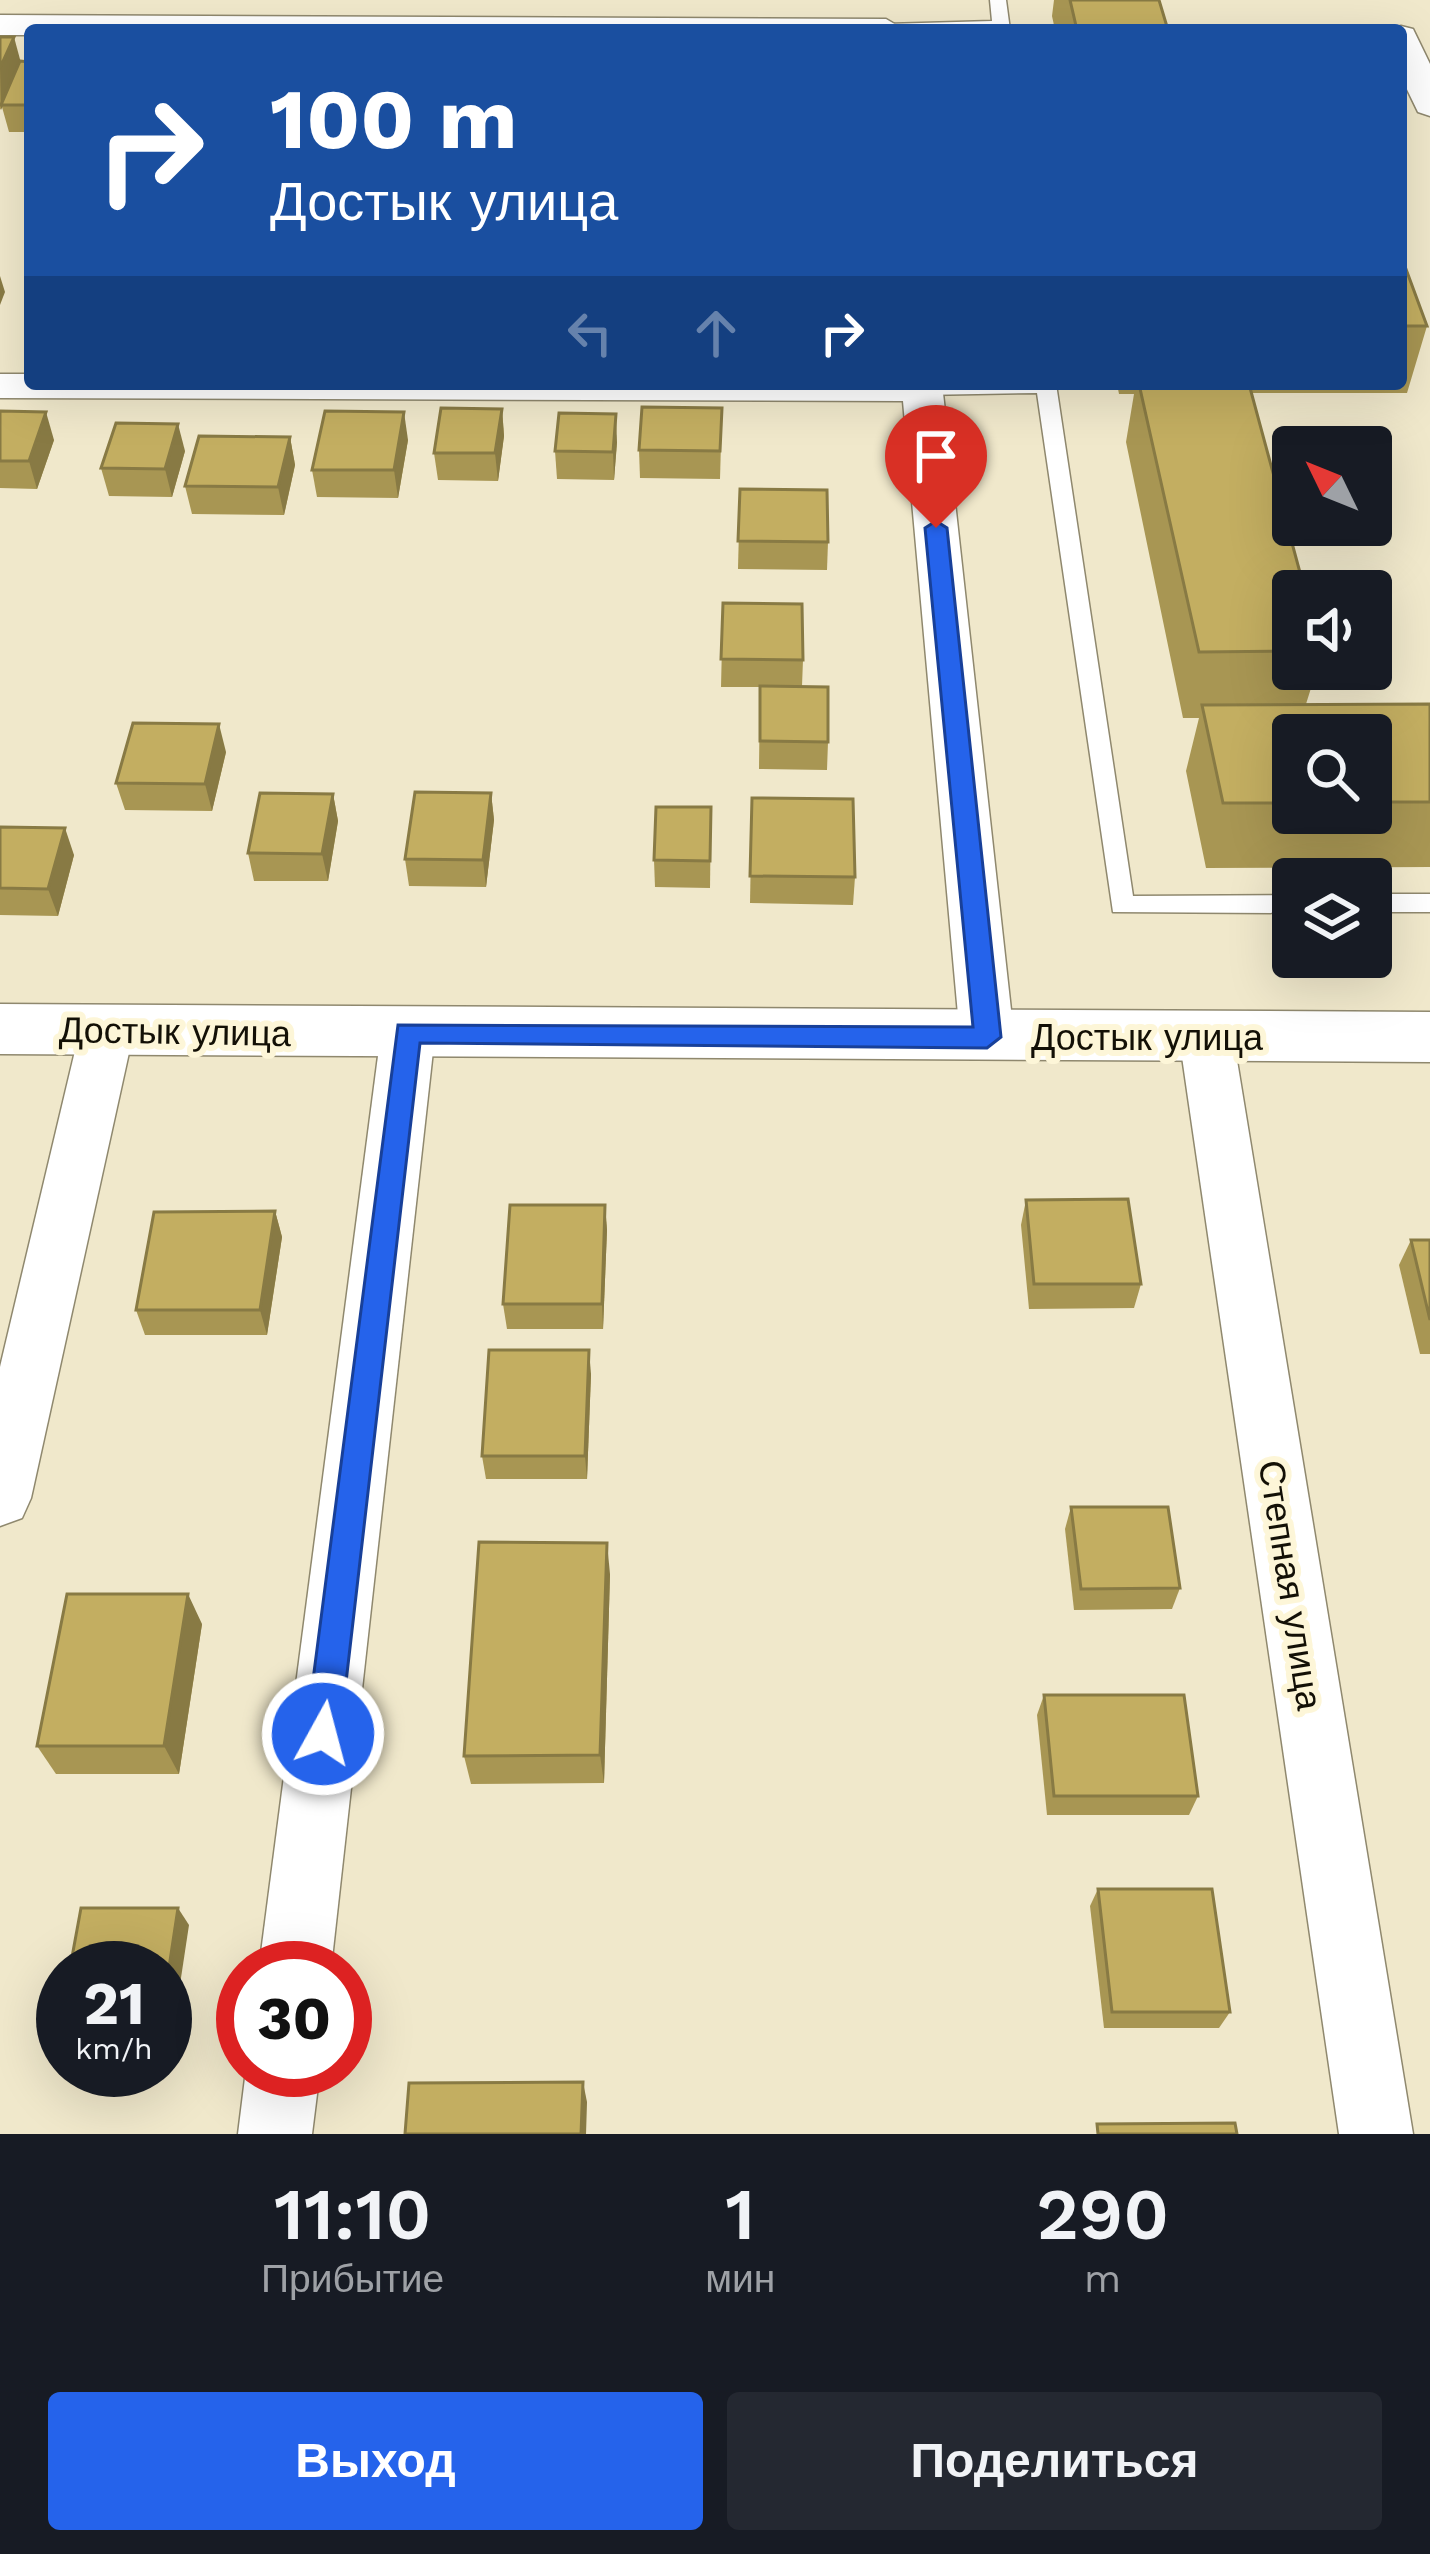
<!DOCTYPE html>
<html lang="ru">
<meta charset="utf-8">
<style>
body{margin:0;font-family:"Work Sans",sans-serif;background:#242831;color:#f1f3f6;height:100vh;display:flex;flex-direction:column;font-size:45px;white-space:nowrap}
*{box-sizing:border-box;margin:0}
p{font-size:39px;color:#9ea1a6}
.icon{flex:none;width:66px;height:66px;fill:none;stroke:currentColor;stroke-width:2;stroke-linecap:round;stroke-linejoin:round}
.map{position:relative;height:2134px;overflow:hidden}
.sheet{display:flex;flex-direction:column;background:#171b24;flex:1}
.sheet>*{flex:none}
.banner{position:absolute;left:24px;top:24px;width:1383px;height:366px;border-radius:12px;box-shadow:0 12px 48px #0002;background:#1a4fa0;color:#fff;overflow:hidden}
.needle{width:78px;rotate:313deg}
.buttons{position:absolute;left:1272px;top:426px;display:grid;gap:24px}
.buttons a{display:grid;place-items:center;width:120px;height:120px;border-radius:12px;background:#171b24;box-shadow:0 12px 48px #0002;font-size:60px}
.speed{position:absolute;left:36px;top:1941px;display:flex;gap:24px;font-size:60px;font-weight:700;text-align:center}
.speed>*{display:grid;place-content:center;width:156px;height:156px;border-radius:50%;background:#171b24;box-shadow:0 12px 48px #0002;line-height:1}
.speed small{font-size:30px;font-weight:400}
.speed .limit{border:18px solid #d22;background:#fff;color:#111}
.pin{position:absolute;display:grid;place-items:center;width:102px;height:102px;color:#fff;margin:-123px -51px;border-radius:50% 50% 50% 0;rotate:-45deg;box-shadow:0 0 12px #0007}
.pin .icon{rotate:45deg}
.me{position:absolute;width:132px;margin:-66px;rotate:7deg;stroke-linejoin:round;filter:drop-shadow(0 0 9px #0008)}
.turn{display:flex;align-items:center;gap:42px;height:252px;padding:0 48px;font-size:54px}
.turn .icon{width:156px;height:156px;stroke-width:2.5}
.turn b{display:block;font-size:84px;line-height:102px}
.lanes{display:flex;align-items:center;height:114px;padding:0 48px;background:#0003;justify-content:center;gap:60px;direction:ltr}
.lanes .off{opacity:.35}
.eta{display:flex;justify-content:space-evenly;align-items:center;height:204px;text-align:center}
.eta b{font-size:72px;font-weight:600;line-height:84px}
.primary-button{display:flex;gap:24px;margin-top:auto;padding:24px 48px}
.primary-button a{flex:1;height:138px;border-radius:12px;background:#2563eb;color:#fff;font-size:48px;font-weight:600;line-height:138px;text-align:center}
.primary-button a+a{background:#242831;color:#f1f3f6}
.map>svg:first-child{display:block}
</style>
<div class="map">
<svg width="1430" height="2134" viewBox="0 0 1430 2134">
<rect width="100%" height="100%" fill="#f0e8cb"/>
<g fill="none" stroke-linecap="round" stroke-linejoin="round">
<g stroke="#8f886e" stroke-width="3">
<g id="lane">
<path d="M990,0H1006L1010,30L878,29L886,24L992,21Z"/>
<path d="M918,384H1056L1133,896L1293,895V913L1113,912L1037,393L922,395L912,389Z"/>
<rect x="1371" y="894" width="59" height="18"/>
</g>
</g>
<g stroke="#8f886e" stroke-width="3">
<g id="street">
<path d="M0,15L886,19L903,29L30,30V35H0Z"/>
<path d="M1401,26L1413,29L1430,64V116L1418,112L1401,77V30H1388Z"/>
<path d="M0,374H30V384H942L1014,1037L1006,1052L987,1058L968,1052L960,1037L903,401L0,398Z"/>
<path d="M107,1009L126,1015L134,1030L31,1498L22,1518L0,1526V1367L80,1030L88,1015Z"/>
<path d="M408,1012L427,1018L435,1033L331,1968H259L381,1033L389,1018Z"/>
<path d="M1206,1015L1225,1021L1233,1036L1413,2134H1339L1179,1036L1187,1021Z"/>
<path d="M246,2070H320L312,2134H238Z"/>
</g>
</g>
<g stroke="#8f886e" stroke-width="3">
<path id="secondary" d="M0,1004L1430,1012V1062L0,1054Z"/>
</g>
<use href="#lane" fill="#fff" fill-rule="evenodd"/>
<use href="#street" fill="#fff" fill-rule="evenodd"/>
<use href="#secondary" fill="#fff" fill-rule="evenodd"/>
</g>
<g fill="#a89653" fill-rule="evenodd">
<path d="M1054,0H1159L1168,30H1055L1052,16Z"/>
<path d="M0,37L20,61L30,62V132H9L2,107L0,110Z"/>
<path d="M1401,261L1427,326L1407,393H1251L1293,591V669H1317L1306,704H1430V867L1206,868L1186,771L1199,718H1183L1126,442L1134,394H1119L1117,384H1401ZM1293,735H1371V813H1293Z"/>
<path d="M722,408L720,479L640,478L639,450Z"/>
<path d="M502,409L504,436L498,481L438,480L434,453Z"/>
<path d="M0,411L54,440L37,489L0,488Z"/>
<path d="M290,437L295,465L284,515L192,514L185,486Z"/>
<path d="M408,440L398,498L317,497L312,470Z"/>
<path d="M617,442L614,480L557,479L555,451Z"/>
<path d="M185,451L172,497L109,496L101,468Z"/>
<path d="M740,489L828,542L827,570L738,569Z"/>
<path d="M723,603L803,660L802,686L828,742L827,770L759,769L760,687H721Z"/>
<path d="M226,752L212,811L125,810L116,783Z"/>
<path d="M491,793L494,820L486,887L409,886L405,859Z"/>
<path d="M333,794L338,821L328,881H254L248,853Z"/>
<path d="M752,798L855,877L853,905L750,903Z"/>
<path d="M711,807L710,888L655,887L654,860Z"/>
<path d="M0,827L74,855L58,916L0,915Z"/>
<path d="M1026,1200L1141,1284L1134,1308L1029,1309L1021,1225Z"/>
<path d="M605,1205L607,1230L603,1329H507L503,1304Z"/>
<path d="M275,1211L282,1237L267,1335H145L136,1310Z"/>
<path d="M1411,1240H1430V1354H1420L1399,1265Z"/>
<path d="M591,1374L587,1479H486L482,1456Z"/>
<path d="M1071,1507L1180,1588L1172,1609L1074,1610L1065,1529Z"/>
<path d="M610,1574L604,1783L471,1784L464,1756Z"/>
<path d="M202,1624L179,1774H56L37,1746Z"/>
<path d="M1044,1695L1198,1796L1189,1815H1047L1037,1715Z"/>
<path d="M1098,1889L1230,2012L1219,2028H1104L1090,1906Z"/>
</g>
<g fill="#887a44">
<path d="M14,37L21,63L1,110L0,68Z"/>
<path d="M0,276L5,292L0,305Z"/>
<path d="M502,409L504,436L498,481L495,453Z"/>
<path d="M46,412L54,440L37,489L29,461Z"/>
<path d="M404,412L408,440L398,498L394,470Z"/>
<path d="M616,414L617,442L614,480L613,452Z"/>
<path d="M178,424L185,451L172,497L165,469Z"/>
<path d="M290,437L295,465L284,515L278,487Z"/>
<path d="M219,724L226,752L212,811L205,784Z"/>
<path d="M491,793L494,820L486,887L483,860Z"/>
<path d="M333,794L338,821L328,881L322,854Z"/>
<path d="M65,828L74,855L58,916L48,889Z"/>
<path d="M605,1205L607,1230L603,1329L602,1304Z"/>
<path d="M275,1211L282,1237L267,1335L260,1310Z"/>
<path d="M589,1350L591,1374L587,1479L585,1456Z"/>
<path d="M607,1543L610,1574L604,1783L600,1755Z"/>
<path d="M188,1594L202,1624L179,1774L164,1746Z"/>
<path d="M178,1908L189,1925L171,2044L165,2036V1994Z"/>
<path d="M583,2082L587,2102L586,2134H581Z"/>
</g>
<g fill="#c3ae61" stroke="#887a44" stroke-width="3">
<path d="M1070,0H1159L1168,30H1077Z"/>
<path d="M0,37H14L0,68Z"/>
<path d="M20,61L30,62V105H1Z"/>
<path d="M1401,261H1403L1427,326H1401Z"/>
<path d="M1139,384H1249L1305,591H1293V651L1199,652Z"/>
<path d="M642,407L722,408L720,451L639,450Z"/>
<path d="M441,408L502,409L495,453H434Z"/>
<path d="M0,411L46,412L29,461H0Z"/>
<path d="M325,411L404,412L394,470H312Z"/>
<path d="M559,413L616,414L613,452L555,451Z"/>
<path d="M116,423L178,424L165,469L101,468Z"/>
<path d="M199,436L290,437L278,487L185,486Z"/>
<path d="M740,489L827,490L828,542L738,541Z"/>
<path d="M723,603L802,604L803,660L721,659Z"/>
<path d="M760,686L828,687V742L760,741Z"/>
<path d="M1430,704V802H1371V735H1293V803H1223L1202,705Z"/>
<path d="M133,723L219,724L205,784L116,783Z"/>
<path d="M415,792L491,793L483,860L405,859Z"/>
<path d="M260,793L333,794L322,854L248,853Z"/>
<path d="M752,798L853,799L855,877L750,876Z"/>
<path d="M656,807H711L710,861L654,860Z"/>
<path d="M0,827L65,828L48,889L0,888Z"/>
<path d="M1128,1199L1141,1284H1034L1026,1200Z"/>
<path d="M510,1205H605L602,1304H503Z"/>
<path d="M275,1211L260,1310H136L154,1212Z"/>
<path d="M1411,1240H1430V1320Z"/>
<path d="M489,1350H589L585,1456H482Z"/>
<path d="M1071,1507H1168L1180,1588L1081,1589Z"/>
<path d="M479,1542L607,1543L600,1755L464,1756Z"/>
<path d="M67,1594H188L164,1746H37Z"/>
<path d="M1044,1695H1184L1198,1796H1054Z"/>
<path d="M1098,1889H1212L1230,2012H1112Z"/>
<path d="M81,1908H178L165,1994V1968H70Z"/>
<path d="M583,2082L581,2134H405L409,2083Z"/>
<path d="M1235,2123L1237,2134H1098L1097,2124Z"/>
</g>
<path fill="#2563eb" stroke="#184099" stroke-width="3" d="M936,521L947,528L1001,1037L987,1048L420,1043L340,1734L335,1746L323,1751L311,1746L306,1734L398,1025L973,1027L925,528Z"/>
<g text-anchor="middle" stroke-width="12" stroke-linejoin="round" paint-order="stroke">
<g font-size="36" fill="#131006" stroke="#fdf6d8">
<text transform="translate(175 1031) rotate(1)" y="13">Достык улица</text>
<text x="1147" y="1050">Достык улица</text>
<text transform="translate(1291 1585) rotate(81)" y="13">Степная улица</text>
</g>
</g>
</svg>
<div class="buttons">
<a><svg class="needle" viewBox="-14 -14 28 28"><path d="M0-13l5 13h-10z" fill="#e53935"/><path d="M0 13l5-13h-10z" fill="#9ea1a6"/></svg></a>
<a><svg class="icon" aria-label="sound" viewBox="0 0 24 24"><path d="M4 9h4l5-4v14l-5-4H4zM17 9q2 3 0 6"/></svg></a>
<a><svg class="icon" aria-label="search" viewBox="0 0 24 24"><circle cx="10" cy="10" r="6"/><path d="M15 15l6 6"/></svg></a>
<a><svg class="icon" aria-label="layers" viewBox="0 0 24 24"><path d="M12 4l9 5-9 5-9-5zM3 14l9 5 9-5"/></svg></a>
</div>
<div class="speed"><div>21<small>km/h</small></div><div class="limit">30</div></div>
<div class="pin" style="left:936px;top:528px;background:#d93025"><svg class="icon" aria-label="arrive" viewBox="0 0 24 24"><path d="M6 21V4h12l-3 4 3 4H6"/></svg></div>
<svg class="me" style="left:323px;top:1734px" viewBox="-20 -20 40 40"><circle r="17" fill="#2563eb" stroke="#fff" stroke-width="3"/><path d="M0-11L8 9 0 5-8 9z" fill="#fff"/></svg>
<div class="banner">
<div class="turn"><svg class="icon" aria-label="right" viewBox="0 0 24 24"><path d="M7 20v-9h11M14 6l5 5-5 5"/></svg><div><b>100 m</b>Достык улица</div></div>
<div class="lanes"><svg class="icon off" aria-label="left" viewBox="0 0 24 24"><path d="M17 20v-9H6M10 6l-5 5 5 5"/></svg><svg class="icon off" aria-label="ahead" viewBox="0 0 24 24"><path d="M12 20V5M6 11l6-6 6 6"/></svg><svg class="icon" aria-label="right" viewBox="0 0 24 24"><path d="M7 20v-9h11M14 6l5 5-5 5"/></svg></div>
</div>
</div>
<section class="sheet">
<div class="eta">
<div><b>11:10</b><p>Прибытие</p></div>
<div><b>1</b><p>мин</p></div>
<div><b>290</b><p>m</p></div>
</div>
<div class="primary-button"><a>Выход</a><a>Поделиться</a></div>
</section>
